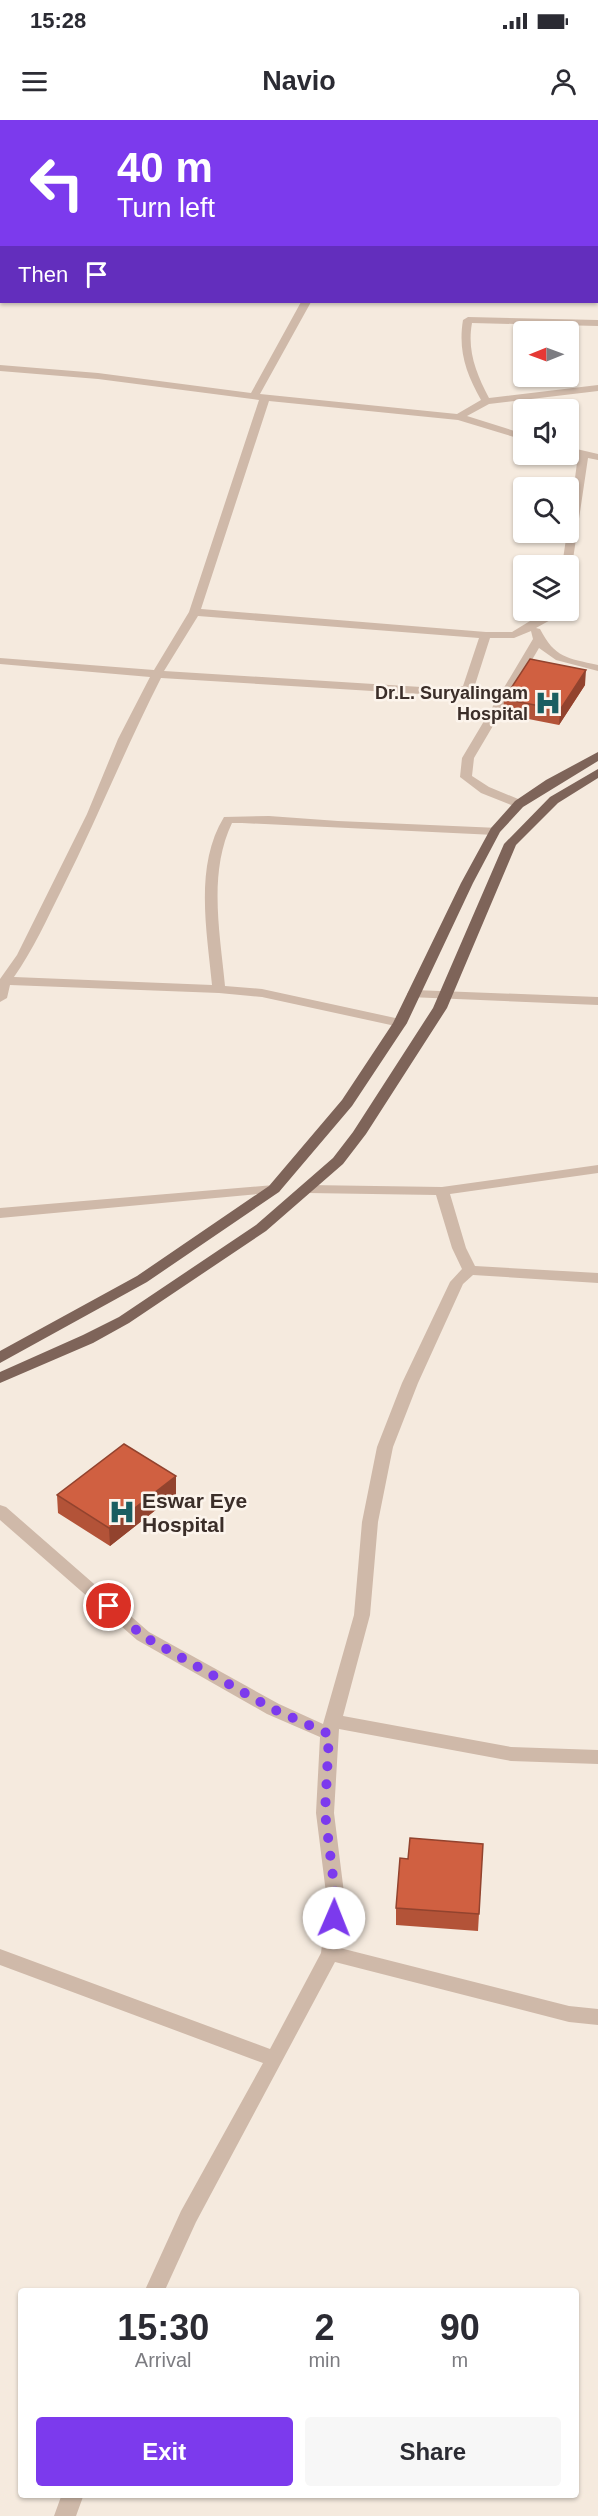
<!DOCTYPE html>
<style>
body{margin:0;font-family:Helvetica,sans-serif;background:#f7f7f7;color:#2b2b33;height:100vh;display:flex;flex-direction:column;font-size:22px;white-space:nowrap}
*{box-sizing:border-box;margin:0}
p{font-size:20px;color:#7c7c81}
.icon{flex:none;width:33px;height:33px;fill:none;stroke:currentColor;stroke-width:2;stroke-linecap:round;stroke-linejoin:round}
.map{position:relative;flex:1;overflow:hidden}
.side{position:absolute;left:18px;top:2168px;width:561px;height:210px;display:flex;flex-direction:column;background:#fff;border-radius:6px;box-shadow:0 2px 4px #0004}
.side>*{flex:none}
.hud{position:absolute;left:0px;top:0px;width:598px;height:183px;box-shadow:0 2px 4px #0004;background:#7c3aed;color:#fff;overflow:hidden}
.needle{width:39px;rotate:269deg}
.buttons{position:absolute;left:513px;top:201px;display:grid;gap:12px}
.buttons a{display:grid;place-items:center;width:66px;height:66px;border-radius:6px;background:#fff;box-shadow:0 2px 4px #0004;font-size:30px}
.pin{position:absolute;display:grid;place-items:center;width:51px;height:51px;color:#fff;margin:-26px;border:3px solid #fff;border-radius:50%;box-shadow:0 2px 6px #0007}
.me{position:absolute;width:66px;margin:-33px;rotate:1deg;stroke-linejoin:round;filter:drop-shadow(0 0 4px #0008)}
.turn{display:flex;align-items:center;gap:21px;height:126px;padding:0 18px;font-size:27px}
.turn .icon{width:78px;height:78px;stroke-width:2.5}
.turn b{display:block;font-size:42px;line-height:51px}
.then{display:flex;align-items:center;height:57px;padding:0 18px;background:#0003;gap:12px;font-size:22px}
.eta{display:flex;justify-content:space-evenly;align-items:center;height:102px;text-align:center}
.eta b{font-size:36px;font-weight:800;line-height:42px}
.cta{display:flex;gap:12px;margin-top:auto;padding:12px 18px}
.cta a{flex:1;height:69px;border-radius:6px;background:#7c3aed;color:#fff;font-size:24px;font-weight:800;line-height:69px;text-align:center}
.cta a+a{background:#f7f7f7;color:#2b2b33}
.status{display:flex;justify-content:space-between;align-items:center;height:42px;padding:0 30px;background:#fff;direction:ltr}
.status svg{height:16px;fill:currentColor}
header{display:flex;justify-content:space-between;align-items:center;height:78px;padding:0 18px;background:#fff;font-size:27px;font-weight:800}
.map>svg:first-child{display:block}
</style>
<div class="status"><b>15:28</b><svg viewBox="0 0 49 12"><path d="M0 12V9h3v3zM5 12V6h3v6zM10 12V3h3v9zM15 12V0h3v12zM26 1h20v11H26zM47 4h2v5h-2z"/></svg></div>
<header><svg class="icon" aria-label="menu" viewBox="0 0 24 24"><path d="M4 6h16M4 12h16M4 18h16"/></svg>Navio<svg class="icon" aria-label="person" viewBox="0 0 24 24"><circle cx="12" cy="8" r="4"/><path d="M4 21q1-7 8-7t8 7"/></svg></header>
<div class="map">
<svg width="598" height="2396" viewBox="0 0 598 2396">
<rect width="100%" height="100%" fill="#f5eade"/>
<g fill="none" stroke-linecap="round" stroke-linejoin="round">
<path fill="#cfb9a9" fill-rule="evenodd" d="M148,0H156L147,2Z
M598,93V101L597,102V94Z
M301,182H311L260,274L457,294L481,280C466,253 458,231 463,200L468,197L598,200V206L472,203C467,231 476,253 489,278L598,265V271L489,284L467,296L524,314V320L458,300L269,281L201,489L486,512H512L548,490H559L554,498L536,508L540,509C555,538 567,538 598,545V551L556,540L539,528L474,638L472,656L489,667L523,681L525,684L519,688L481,673L460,657L462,638L533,519L531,511L514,518H490L474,568L454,576L161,558C126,627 97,699 62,769C47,799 33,830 14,857L212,865C207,811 194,746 224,697L269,696L338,701L499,708V714L495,715L242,703H232C208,753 220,813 225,866L262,869L400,899L405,900L407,903L405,906L400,907L262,877L219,873L10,865L7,878L0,882V859L17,835L87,694L118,619L150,557L0,544V538L154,550L189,492L259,280L98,259L0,251V245L98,253L251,273ZM198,496L479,518L463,566L453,569L164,551Z
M568,327L598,334V340L588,338L572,446L568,449V446H562L567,412H568L578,335L568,333Z
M414,870L598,877V885L409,877L407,874L409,871Z
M598,1045V1053L450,1074L466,1128L475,1146L598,1153V1163L473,1155L463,1164L418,1263L393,1327L378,1402L370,1495L343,1596L511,1627L598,1630V1644L511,1641L339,1609L334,1693L345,1781L340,1828L569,1886L598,1889V1905L569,1902L335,1842L196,2102L165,2170H145L181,2091L263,1943L0,1845V1829L270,1929L321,1833L327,1781L316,1693L320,1617L267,1594L137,1520L0,1400V1385L6,1387L149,1512L279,1584L323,1604L354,1495L362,1402L377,1327L402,1263L450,1162L462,1149L452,1128L436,1075L308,1073L301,1069L308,1065L442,1067Z
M274,1065L279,1066L281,1069L279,1072L0,1098V1088Z
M62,2374H84L76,2396H54Z"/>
<path fill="#7e6459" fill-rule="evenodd" d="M598,632V641L523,687L500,712L473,763L407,903L352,986L279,1072L147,1162L0,1243V1231L137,1156L269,1066L342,980L393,903L461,763L491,708L515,681L546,660Z
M598,649V658L558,683L516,725L447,888L366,1014L343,1044L266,1111L129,1203L93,1223L0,1263V1252L83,1215L119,1197L256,1105L333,1038L353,1012L433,888L504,724L550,677Z"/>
</g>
<path fill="#b35338" d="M585,565L559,605L503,594L504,579Z
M176,1374L110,1426L58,1393L57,1375Z
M483,1724L478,1811L396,1805V1788L408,1739Z"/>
<path fill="#92432e" d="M0,0H8L7,2H2V13L0,16Z
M586,550L585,565L559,605L560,590Z
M176,1356V1374L110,1426L109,1408Z"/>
<path fill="#d06041" stroke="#92432e" stroke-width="1.5" d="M530,539L586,550L560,590L504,579Z
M124,1324L176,1356L109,1408L57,1375Z
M410,1718L483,1724L479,1794L396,1788L400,1738L408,1739Z"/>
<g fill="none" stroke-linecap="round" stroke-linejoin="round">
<path stroke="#7c3aed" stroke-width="10" stroke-dasharray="0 18" d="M109,1486L143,1516L273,1589L329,1614L325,1693L336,1781L334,1798"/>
</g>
<defs>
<g id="hospital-bare" transform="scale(2.07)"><path d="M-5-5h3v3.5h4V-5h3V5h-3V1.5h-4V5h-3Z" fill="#1a5e61" stroke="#fcf4ec" stroke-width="2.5" paint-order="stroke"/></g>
</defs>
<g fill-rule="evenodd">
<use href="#hospital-bare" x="548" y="583"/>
<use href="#hospital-bare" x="122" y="1392"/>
</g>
<g text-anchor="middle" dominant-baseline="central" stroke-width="5" stroke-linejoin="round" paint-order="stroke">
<g font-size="18" font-weight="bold" fill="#3b2e29" stroke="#fcf4ec" text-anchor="end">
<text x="528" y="573">Dr.L. Suryalingam<tspan x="528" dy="21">Hospital</tspan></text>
</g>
<g font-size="21" font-weight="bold" fill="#3b2e29" stroke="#fcf4ec" text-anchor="start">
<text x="142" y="1380">Eswar Eye<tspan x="142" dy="24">Hospital</tspan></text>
</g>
</g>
</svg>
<div class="buttons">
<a><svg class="needle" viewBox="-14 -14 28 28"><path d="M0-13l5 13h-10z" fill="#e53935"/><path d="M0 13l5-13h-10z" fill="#7c7c81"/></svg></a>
<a><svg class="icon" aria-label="sound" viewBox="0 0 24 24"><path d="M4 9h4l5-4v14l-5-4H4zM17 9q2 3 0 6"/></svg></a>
<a><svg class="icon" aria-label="search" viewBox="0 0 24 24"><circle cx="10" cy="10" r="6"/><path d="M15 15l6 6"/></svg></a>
<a><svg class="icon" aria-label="layers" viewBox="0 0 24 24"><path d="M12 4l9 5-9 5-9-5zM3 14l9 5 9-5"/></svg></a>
</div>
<div class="pin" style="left:109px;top:1486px;background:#d93025"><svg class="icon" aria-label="arrive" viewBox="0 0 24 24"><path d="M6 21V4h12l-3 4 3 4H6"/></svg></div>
<svg class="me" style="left:334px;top:1798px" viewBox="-20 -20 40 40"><circle r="19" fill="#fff"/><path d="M0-13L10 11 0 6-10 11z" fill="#7c3aed"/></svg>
<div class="hud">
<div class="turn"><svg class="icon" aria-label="left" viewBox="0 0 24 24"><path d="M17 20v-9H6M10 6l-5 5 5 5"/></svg><div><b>40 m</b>Turn left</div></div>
<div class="then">Then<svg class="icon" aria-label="arrive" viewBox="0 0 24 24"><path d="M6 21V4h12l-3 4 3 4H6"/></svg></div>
</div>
<section class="side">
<div class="eta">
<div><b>15:30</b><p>Arrival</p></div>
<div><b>2</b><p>min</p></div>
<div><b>90</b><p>m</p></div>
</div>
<div class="cta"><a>Exit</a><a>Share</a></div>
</section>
</div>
